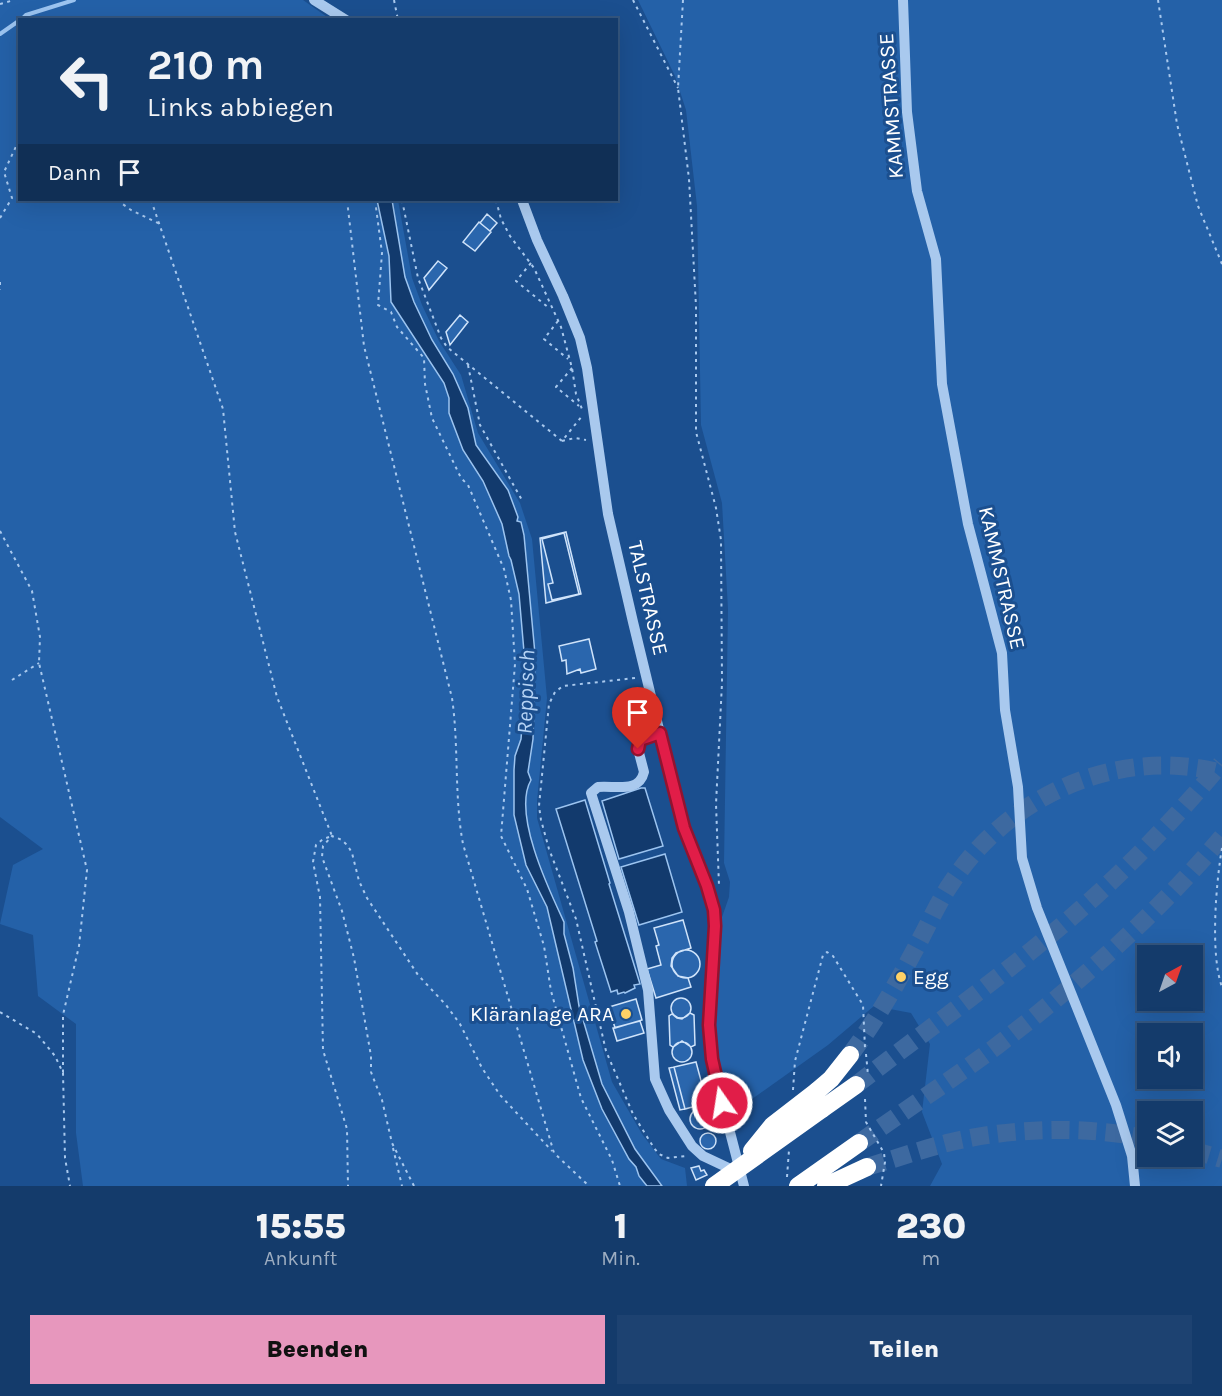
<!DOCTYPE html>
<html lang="de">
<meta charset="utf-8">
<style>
body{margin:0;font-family:Karla,sans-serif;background:#1d4271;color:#f1f3f6;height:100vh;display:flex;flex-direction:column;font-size:22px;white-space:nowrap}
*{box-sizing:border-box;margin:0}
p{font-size:20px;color:#9dadc1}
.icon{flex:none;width:33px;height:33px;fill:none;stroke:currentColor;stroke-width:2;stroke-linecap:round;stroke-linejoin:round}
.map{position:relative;height:1186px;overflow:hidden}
.details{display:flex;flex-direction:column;background:#143b6b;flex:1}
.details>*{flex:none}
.banner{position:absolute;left:18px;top:18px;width:600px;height:183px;border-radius:0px;box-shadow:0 6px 24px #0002,0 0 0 2px #33557e;background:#143b6b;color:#f1f3f6;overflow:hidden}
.needle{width:39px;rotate:40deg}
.controls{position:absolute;left:1137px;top:945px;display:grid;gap:12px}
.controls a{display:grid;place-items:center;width:66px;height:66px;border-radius:0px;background:#143b6b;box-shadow:0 6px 24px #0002,0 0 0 2px #33557e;font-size:30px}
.pin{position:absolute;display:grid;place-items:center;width:51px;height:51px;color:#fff;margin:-62px -26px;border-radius:50% 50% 50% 0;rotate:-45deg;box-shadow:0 0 6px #0007}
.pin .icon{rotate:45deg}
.me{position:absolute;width:66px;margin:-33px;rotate:347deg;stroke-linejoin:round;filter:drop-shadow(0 0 4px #0008)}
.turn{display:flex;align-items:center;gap:21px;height:126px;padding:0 30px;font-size:27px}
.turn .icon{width:78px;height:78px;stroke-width:2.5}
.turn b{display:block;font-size:42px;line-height:51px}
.then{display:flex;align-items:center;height:57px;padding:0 30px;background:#0003;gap:12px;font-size:22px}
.eta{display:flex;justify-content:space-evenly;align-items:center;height:102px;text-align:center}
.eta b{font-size:36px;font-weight:800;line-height:42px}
.action{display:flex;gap:12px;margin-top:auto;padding:12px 30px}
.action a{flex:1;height:69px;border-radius:0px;background:#e797bd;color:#111;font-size:24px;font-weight:800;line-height:69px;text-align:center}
.action a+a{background:#1d4271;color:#f1f3f6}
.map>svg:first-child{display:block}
</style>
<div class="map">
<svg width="1222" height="1186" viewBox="0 0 1222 1186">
<rect width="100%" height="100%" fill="#1b4f8f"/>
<path fill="#2461a8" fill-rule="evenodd" d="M0,0H303L330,19L20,20V200H398L412,278L422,305L439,341L461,375L478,433L520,503L532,539L547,698L537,801V818L612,1082L642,1134L661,1159L685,1168L687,1186H83L76,1133V1024L38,996L33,935L0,924L13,865L43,849L0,817Z
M638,0H1222V1186H930L942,1164L922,1112L930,1044L911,1013L874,1006L828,1045L731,1114L719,1060L715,1015L721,920L729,897L730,882L724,863L728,609L722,503L701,425L697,206L686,110L675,76ZM1148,956H1192V1000H1148ZM1148,1034H1192V1078H1148ZM1148,1112H1192V1156H1148Z"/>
<path fill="#123a6d" stroke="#9cc4f0" stroke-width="1.5" d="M377,200H392L405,277L414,302L432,340L453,374L468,408L476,445L508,490L518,517L517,521L521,522L524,535L535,654L533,739L528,772L531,780C512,813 549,890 564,922V934L573,968L579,1006L602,1084L635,1149L662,1186H647L639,1176L636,1167L629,1159L602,1109L583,1060L547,907L526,865L514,815V770L515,756L521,739L526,675L519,594L511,560L509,556L502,524L483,481L463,450L449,413V398L444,383L391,302L389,256Z
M641,788H645L663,846L619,859L602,801Z
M585,800L610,883L609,884L640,984L634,985L635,988L625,993L624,992L618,994L617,990L611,992L595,942L597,941L556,809Z
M665,854L682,912L639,925L621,867Z"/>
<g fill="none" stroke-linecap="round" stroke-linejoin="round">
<path stroke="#9cc4f0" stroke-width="4" d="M21,20L26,15L74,0
M0,34L20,20"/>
</g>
<path fill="#2a66ad" stroke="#cfe3fa" stroke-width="1.5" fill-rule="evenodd" d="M487,214L497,223L490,231L480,223Z
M479,222L491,232L475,251L463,242Z
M438,261L447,268L429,290L424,278Z
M460,315L468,322L450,345L446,332Z
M566,532L581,594L546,603L540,538ZM564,533L579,594L552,600L548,584L553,583L542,539Z
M589,639L596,669L581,673L580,669L567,674L566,660L562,661L559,646Z
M683,920L691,948L676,953L672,958L671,966L678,976L688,978L691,987L656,998L647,969L661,965L656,946L659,945L654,928Z
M672 964a14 14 0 1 1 28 0a14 14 0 1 1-28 0Z
M671 1008a10 10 0 1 1 20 0a10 10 0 1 1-20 0Z
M636,999L642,1020L615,1028L609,1007Z
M690,1013L694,1015L695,1045L691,1047L682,1041L673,1047L670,1045L669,1016L672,1014L677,1018L682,1019Z
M640,1021L644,1033L617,1041L613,1028Z
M672 1052a10 10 0 1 1 20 0a10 10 0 1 1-20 0Z
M696,1062L707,1103L685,1109L674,1067Z
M674,1067L685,1109L680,1110L669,1068Z
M690 1119a10 10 0 1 1 20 0a10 10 0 1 1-20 0Z
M700 1141a8 8 0 1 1 16 0a8 8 0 1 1-16 0Z
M699,1166L701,1171L704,1170L707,1175L696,1180L691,1168Z"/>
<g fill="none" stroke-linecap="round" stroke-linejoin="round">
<path stroke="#3d69a0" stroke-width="18" stroke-dasharray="18 9" stroke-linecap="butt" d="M850,1055C878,1018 900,978 921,938C931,919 940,899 952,882C1010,794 1120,746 1222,773
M856,1085C930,1027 1012,970 1082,908C1132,864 1178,815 1221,764
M859,1143C905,1110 953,1079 998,1045C1079,983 1156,915 1222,837
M1192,1150L1222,1159
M867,1167C894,1159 920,1150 947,1143C1007,1128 1087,1125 1148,1139"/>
<path stroke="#a9c9ee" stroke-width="2" stroke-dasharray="3 4.5" stroke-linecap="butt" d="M394,0L398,20
M633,0L678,88
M683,0L678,88L689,179L696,306V432L716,508L721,540L722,683L716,804L719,886
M1158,0L1177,124L1198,206L1222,264
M0,4L14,0
M117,200L131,210L160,224
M151,200L223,409L235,532L277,697L332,836L323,839L316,845L313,862L320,897L323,1050L347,1129L348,1186
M347,200L364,346L452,698C459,746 454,796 463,844L554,1153L589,1186
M375,200L382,253L378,305L391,312L397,327L424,358L425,384L432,418L461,478L468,485L504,569L511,600L515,664L501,836L527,889L544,946L551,991L581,1098L612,1160L620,1186
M402,200L418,278L441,338L447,347L562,441L582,416
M496,200L501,219L510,236L534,268L561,327L572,368L576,394L582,409
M0,218L12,198L4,172L20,138
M531,263L516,281L549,308
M0,282V290
M558,321L544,339L568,359
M468,365L480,425L523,502
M572,368L556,387L579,406
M562,441L575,438L586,440
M0,531L32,591L40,637L39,663L87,870L79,946L63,1015V1073
M635,678L563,686L555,692L549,704L539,806L541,820L549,849L576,919L606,1051L633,1114L654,1148L659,1154L668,1158L686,1156
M12,680L39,663
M1222,848C1216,883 1210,954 1222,987
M0,1012L37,1034L55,1056L63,1073L65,1158L70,1186
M866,1054L868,1075
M793,1090L795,1061L823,955L827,952L833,956L863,1005L865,1048
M865,1099L866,1122L884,1153L885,1162L881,1186
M393,1148L402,1186
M787,1177L789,1150
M414,1186L392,1143L382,1100L371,1072V1056L354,958L342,911L322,857L323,846L332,836L342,840L348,846L352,853L359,881L367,898L418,975L446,1005L460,1024L482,1068L500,1095L552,1151"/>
<path stroke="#a9c9ee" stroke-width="10" d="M314,0L346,20
M903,0L907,112L917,191L936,259L942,384L968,524L1002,653L1005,710L1018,787L1022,858L1037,908L1116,1105L1132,1156L1135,1186
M522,200L537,240L563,296L580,338L587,368L608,514L633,622L680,816L713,902L715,926L709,1015L711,1047L718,1086L744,1186
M660,733L645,737L638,743V749L644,772C639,794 614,785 598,787L591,793L629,912L648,990L655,1079L669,1110L692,1146L703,1156L737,1172"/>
<path stroke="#fff" stroke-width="18" d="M817,1091L831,1079L850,1055
M822,1109L856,1085
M798,1186L859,1143
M826,1186L867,1167"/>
<path stroke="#fff" stroke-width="18" d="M752,1151L773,1125L817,1091
M714,1186L822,1109"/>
</g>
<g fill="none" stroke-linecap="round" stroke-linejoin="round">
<g stroke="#92132f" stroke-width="15">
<path id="route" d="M638,749L640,740L660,733L684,828L707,886L714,910L715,926L709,1025L712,1059L722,1103"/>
</g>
<use href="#route" stroke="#e11d48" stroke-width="10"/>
</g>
<g fill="#ffd166" stroke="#1b4f8f" stroke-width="2">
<circle cx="901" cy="977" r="6"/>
<circle cx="626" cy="1014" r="6"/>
</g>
<g text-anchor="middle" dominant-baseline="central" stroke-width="6" stroke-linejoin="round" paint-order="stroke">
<g font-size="21" fill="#fff" stroke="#1b4f8f">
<text transform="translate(891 106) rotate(-94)">KAMMSTRASSE</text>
<text transform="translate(1002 578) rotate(77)">KAMMSTRASSE</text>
<text transform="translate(648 598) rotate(77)">TALSTRASSE</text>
</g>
<g font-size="21" fill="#fff" stroke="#1b4f8f" text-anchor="start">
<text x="913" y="977">Egg</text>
<text x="614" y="1014" text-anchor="end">Kläranlage ARA</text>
</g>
<g font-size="22" font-style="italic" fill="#b5d3f5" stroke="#1b4f8f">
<text transform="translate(526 692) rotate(-88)">Reppisch</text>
</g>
</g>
</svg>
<div class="controls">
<a><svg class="needle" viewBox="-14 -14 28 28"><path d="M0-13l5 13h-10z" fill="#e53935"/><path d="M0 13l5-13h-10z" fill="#9dadc1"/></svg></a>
<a><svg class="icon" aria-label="sound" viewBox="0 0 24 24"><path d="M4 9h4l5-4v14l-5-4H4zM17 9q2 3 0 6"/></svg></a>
<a><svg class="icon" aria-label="layers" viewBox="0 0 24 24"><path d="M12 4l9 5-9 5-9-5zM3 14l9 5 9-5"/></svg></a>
</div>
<div class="pin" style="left:638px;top:749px;background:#d93025"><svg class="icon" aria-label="arrive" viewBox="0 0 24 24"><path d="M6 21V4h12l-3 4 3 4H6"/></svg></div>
<svg class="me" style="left:722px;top:1103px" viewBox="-20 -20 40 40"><circle r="17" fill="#e11d48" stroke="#fff" stroke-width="3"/><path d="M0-11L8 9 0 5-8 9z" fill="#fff"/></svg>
<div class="banner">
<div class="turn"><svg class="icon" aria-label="left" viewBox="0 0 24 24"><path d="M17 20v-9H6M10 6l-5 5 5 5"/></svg><div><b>210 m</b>Links abbiegen</div></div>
<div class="then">Dann<svg class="icon" aria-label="arrive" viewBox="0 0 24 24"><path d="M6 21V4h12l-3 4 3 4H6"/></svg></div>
</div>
</div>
<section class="details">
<div class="eta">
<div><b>15:55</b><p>Ankunft</p></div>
<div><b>1</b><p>Min.</p></div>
<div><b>230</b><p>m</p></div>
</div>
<div class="action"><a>Beenden</a><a>Teilen</a></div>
</section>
